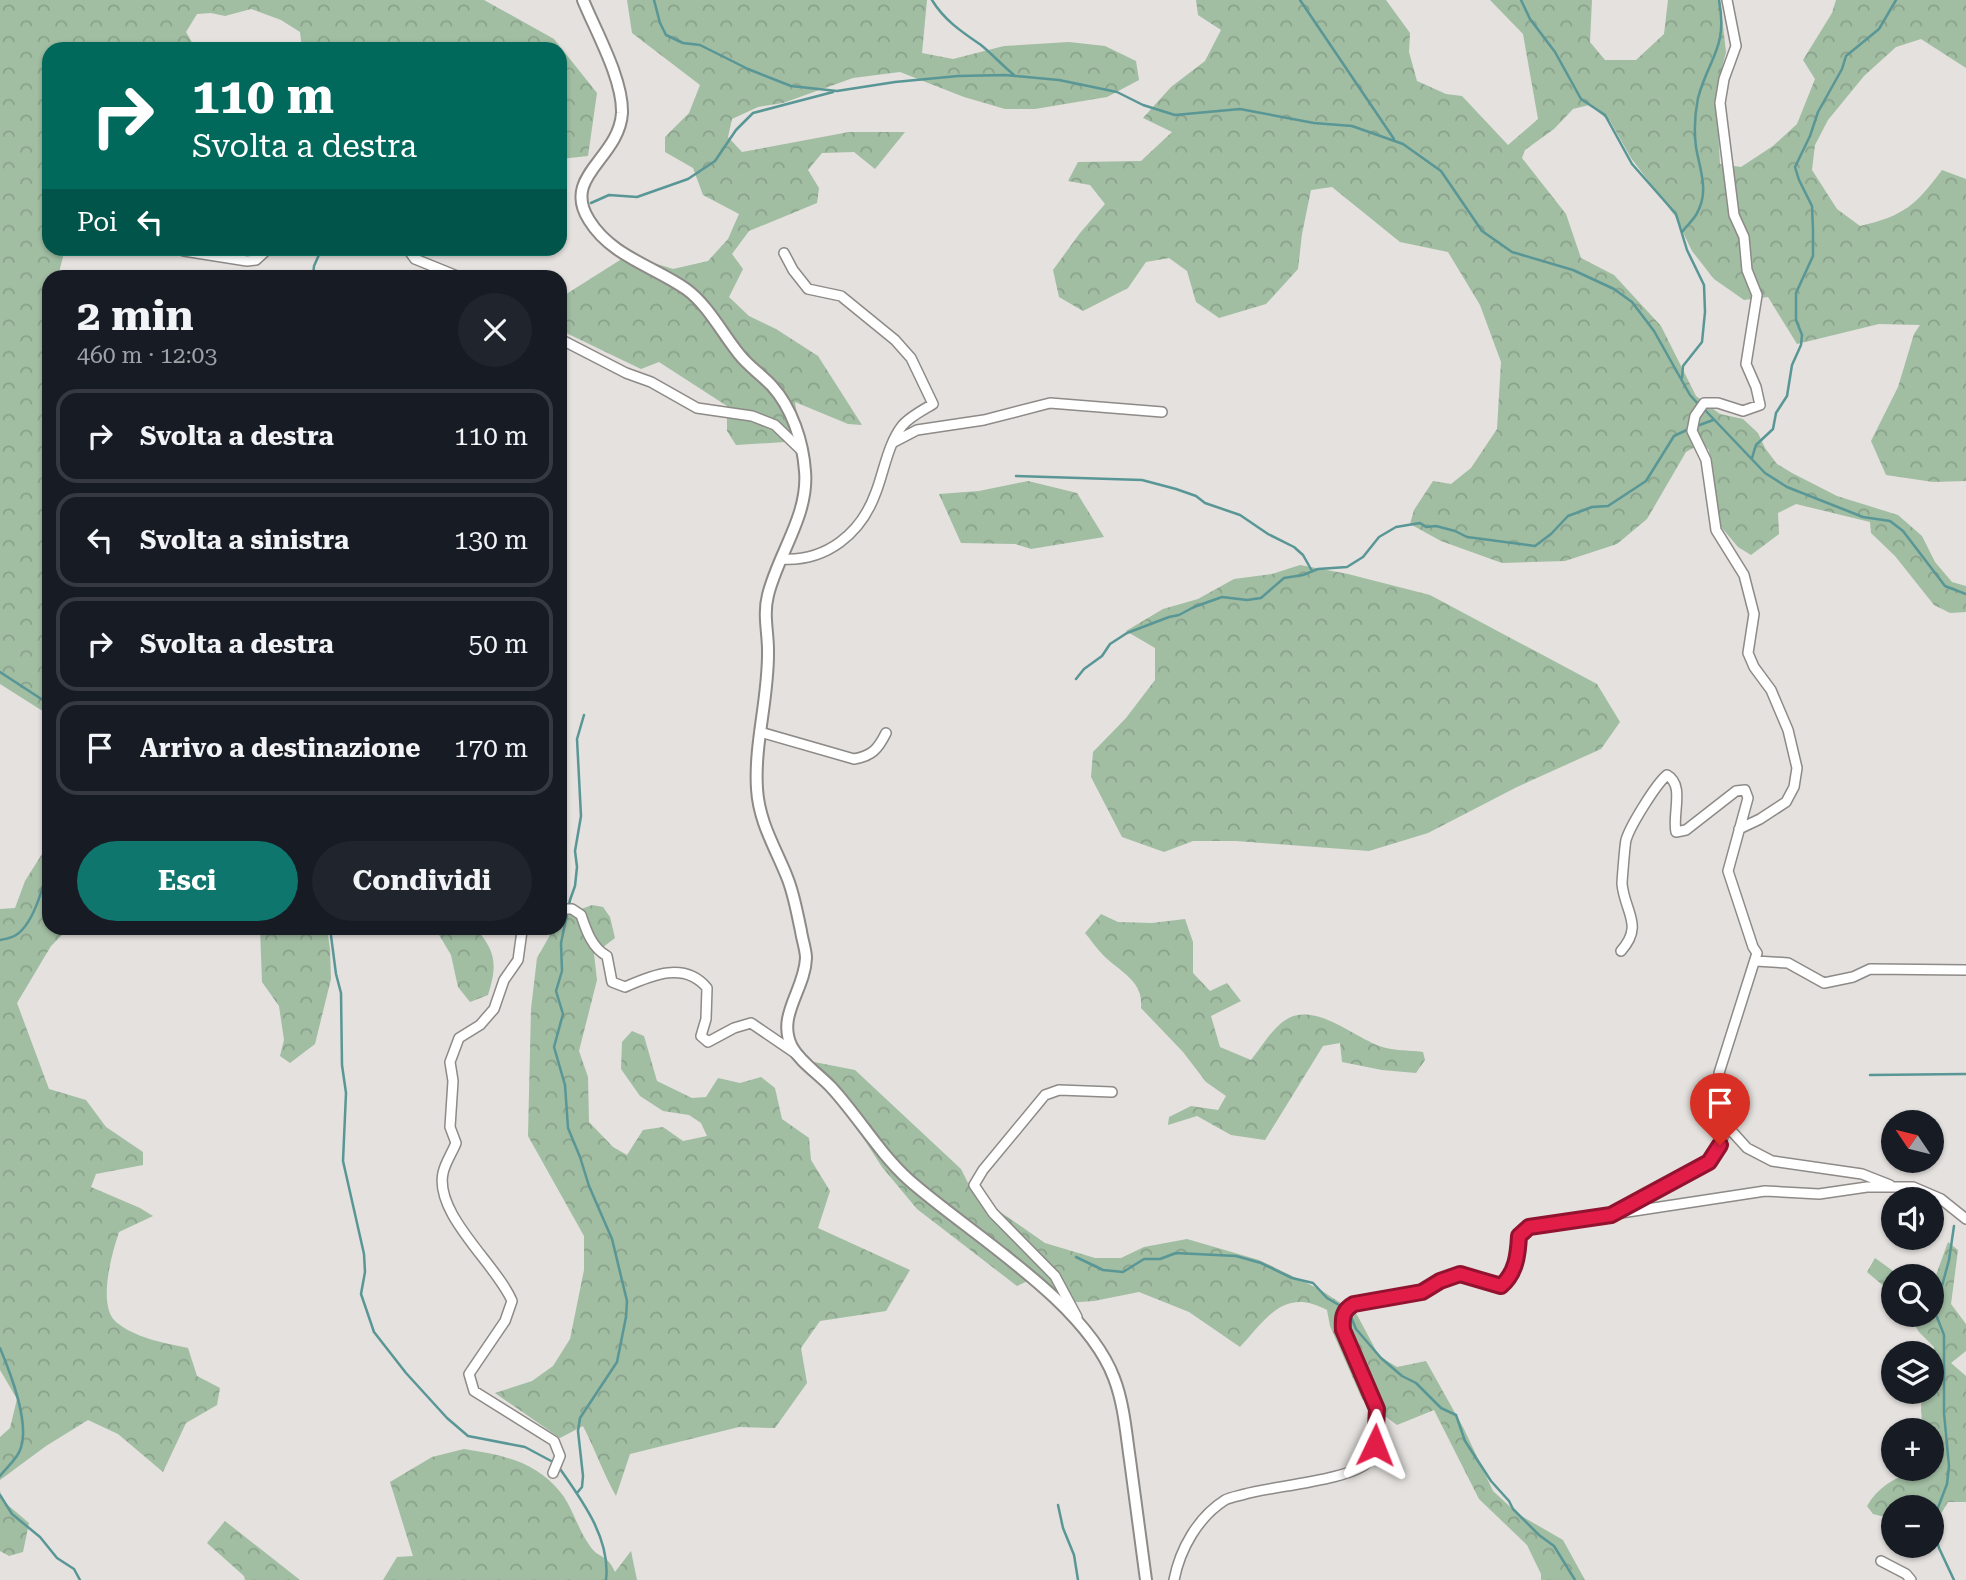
<!DOCTYPE html>
<html lang="it">
<meta charset="utf-8">
<style>
body{margin:0;font-family:"Roboto Serif",serif;background:#20242c;color:#f1f3f6;height:100vh;display:flex;flex-direction:column;font-size:26px;white-space:nowrap}
*{box-sizing:border-box;margin:0}
p{font-size:23px;color:#9ea1a6}
.icon{flex:none;width:38px;height:38px;fill:none;stroke:currentColor;stroke-width:2;stroke-linecap:round;stroke-linejoin:round}
.map{position:relative;flex:1;overflow:hidden}
.panel{position:absolute;left:42px;top:270px;width:525px;height:665px;display:flex;flex-direction:column;background:#171b24;border-radius:21px;box-shadow:0 2px 5px #0004}
.panel>*{flex:none}
.hud{position:absolute;left:42px;top:42px;width:525px;height:214px;border-radius:21px;box-shadow:0 2px 5px #0004;background:#00695c;color:#fff;overflow:hidden}
.needle{width:46px;rotate:305deg}
.controls{position:absolute;left:1881px;top:1110px;display:grid;gap:14px}
.controls a{display:grid;place-items:center;width:63px;height:63px;border-radius:50%;background:#171b24;box-shadow:0 2px 5px #0004;font-size:35px}
.pin{position:absolute;display:grid;place-items:center;width:60px;height:60px;color:#fff;margin:-72px -30px;border-radius:50% 50% 50% 0;rotate:-45deg;box-shadow:0 0 7px #0007}
.pin .icon{rotate:45deg}
.me{position:absolute;width:77px;margin:-38px;rotate:2deg;stroke-linejoin:round;filter:drop-shadow(0 0 5px #0008)}
.turn{display:flex;align-items:center;gap:24px;height:147px;padding:0 35px;font-size:32px}
.turn .icon{width:91px;height:91px;stroke-width:2.5}
.turn b{display:block;font-size:49px;line-height:60px}
.then{display:flex;align-items:center;height:66px;padding:0 35px;background:#0003;gap:14px;font-size:26px}
.round{display:grid;place-items:center;flex:none;width:74px;height:74px;border-radius:37px;background:#20242c}
.headline{display:flex;align-items:center;justify-content:space-between;height:119px;padding:0 35px}
h1{font-size:42px;font-weight:700;line-height:52px}
.primary-button{display:flex;gap:14px;margin-top:auto;padding:14px 35px}
.primary-button a{flex:1;height:80px;border-radius:42px;background:#0f766e;color:#fff;font-size:28px;font-weight:700;line-height:80px;text-align:center}
.primary-button a+a{background:#20242c;color:#f1f3f6}
ul{padding:0;list-style:none}
li{display:flex;align-items:center;gap:21px;height:94px;margin:0 14px 10px;padding:0 21px;border:4px solid #363941;border-radius:21px}
li div{flex:1}
li b{display:block;font-size:26px}
li em{font-style:normal}
.map>svg:first-child{display:block}
</style>
<div class="map">
<svg width="1966" height="1580" viewBox="0 0 1966 1580">
<defs>
<pattern id="forest-crowns" width="20" height="18" patternUnits="userSpaceOnUse" patternTransform="scale(1.75)"><rect width="20" height="18" fill="#a1bda2"/><path d="M2 6a3 3 0 1 1 6 0M12 15a3 3 0 1 1 6 0" fill="none" stroke="#8aa28b"/></pattern>
</defs>
<rect width="100%" height="100%" fill="#e4e1de"/>
<path fill="url(#forest-crowns)" d="M0,0H484L554,39L597,93L588,156L560,159V49H302L300,32L281,20L251,9L225,16L211,13L197,14L186,32L196,49H49V248L65,249L58,276H49V359L43,370L49,410V715L0,684Z
M627,0H927L922,53L953,59L1004,46L1069,42L1105,46L1136,61L1139,80L1107,97L1035,109H1005L964,97L900,72L853,78L783,103L758,107L732,119L728,137L742,152L849,132H905L875,169L854,152L822,153L808,170L819,188L817,203L749,231L732,254L743,269L729,297L749,316L776,329L818,356L862,425L848,424L795,402L801,441L736,445L727,431V406L659,362L641,369L560,330V298L628,255L673,269L708,261L728,239L739,214L703,195L693,168L665,152V137L689,113L700,85L632,33Z
M1196,0H1386L1410,33L1409,52L1417,81L1446,94L1462,96L1508,145L1538,119L1523,34L1490,0H1592L1590,42L1605,60H1636L1664,34L1668,0H1720L1726,52L1716,92L1720,164L1741,167L1773,146L1797,124L1815,79L1803,60L1832,13L1836,0H1966V68L1921,39L1896,47L1864,76L1828,120L1815,145L1812,170L1837,209L1860,226C1904,216 1916,205 1942,170L1966,179V481L1933,482L1886,475L1871,441L1898,387L1914,334L1920,325L1879,324L1797,344L1768,297L1744,300L1714,279L1692,251L1675,216L1631,158L1610,121L1589,105L1573,109L1554,129L1525,150L1522,158L1566,214L1581,258L1614,275L1661,326L1696,396L1720,414L1743,419L1758,433L1765,448L1777,464L1792,473L1837,496L1898,515L1922,536L1935,562L1952,582L1966,586V612L1950,613L1934,605L1895,556L1871,533L1870,522L1796,504L1778,513L1779,534L1751,555L1738,547L1717,522L1709,450L1702,443L1686,452L1647,519L1617,544L1565,561L1502,563L1441,541L1410,524L1414,510L1433,481L1451,484L1471,468L1497,429L1501,362L1480,305L1448,252L1400,242L1332,187L1311,190L1302,234L1298,269L1266,304L1219,318L1196,302L1187,271L1169,258L1146,262L1128,288L1083,311L1059,297L1053,270L1080,233L1105,204L1090,185L1068,181L1078,162L1141,161L1172,132L1143,118L1171,87L1205,61L1221,30L1198,15Z
M1028,481L1077,493L1104,537L1031,549L1015,544L961,543L939,494L979,491Z
M1300,565L1348,574L1430,595L1597,684L1620,722L1601,749L1517,787L1428,833L1369,851L1236,841H1193L1164,852L1122,837L1091,777L1093,752L1126,718L1155,680V648L1126,631L1163,609L1198,599L1234,579L1272,574Z
M49,843V928H69L51,946L17,1003L49,1089L86,1100L106,1127L143,1152V1165L96,1174L91,1187L140,1208L153,1216L119,1232C112,1253 97,1305 116,1322C135,1338 164,1343 188,1348L197,1376L220,1388L217,1405L186,1423L163,1472L118,1434L88,1420L46,1446L0,1480V1437L10,1428L17,1399L0,1370V909L15,908L25,881Z
M592,905L603,907L610,917L615,938L594,954L597,980L579,1051L588,1077L589,1122L613,1147L627,1155L643,1130L663,1127L683,1141L707,1136L701,1123L689,1115L663,1111L640,1096L621,1069L622,1042L632,1031L644,1036L657,1081L692,1098L706,1097L718,1078L740,1083L761,1077L775,1088L782,1119L809,1138L811,1160L830,1191L818,1228L910,1270L886,1311L820,1321L801,1348L807,1383L775,1428L739,1427L630,1454L616,1496C603,1473 595,1449 583,1426L560,1438L495,1393L532,1381L553,1366L570,1339L584,1270V1236L528,1136L531,1009L537,958L554,928H560V917Z
M1101,914L1118,922L1152,923L1185,919L1193,942V973L1210,991L1227,983L1241,1001L1211,1016L1220,1047L1251,1060C1263,1046 1277,1018 1298,1015C1323,1010 1356,1037 1379,1046C1392,1051 1409,1050 1423,1052L1425,1060L1416,1073L1382,1070L1342,1062L1340,1043L1323,1046L1265,1140L1231,1135L1197,1116L1168,1125L1169,1117L1191,1106L1218,1110L1226,1096L1206,1082L1183,1052L1141,1008C1144,981 1120,972 1103,955C1097,949 1091,940 1085,933Z
M260,928H327L330,949L331,979L315,1044L290,1063L280,1056L284,1040L279,1006L262,982Z
M435,928H475C497,951 497,967 488,995L470,1002L458,987L451,955Z
M814,1062L855,1070L961,1169L973,1193L1045,1243L1095,1258H1121L1144,1247L1187,1239L1259,1260L1319,1289L1356,1313L1379,1356L1397,1367L1426,1361L1464,1429L1493,1491L1518,1514L1563,1540L1585,1580H1541V1574L1527,1545L1479,1499L1434,1410L1397,1425L1362,1399L1330,1326L1327,1310C1284,1287 1267,1318 1240,1347L1189,1312L1139,1292L1094,1301L1065,1303L1036,1277L1017,1286L917,1209L882,1167Z
M1948,1242L1958,1250L1951,1304L1966,1324V1351L1951,1363L1966,1376V1502H1948L1932,1529V1507H1894L1893,1519L1873,1514L1867,1506C1878,1487 1894,1478 1914,1471L1915,1468H1932V1430H1922L1921,1401L1923,1391H1932V1357L1934,1347L1919,1332L1908,1314H1932V1277L1936,1275Z
M1875,1258L1900,1276H1894L1893,1294L1867,1272Z
M464,1449C502,1455 536,1461 561,1493C573,1508 578,1530 590,1546C598,1559 607,1553 615,1572L631,1551L637,1580H383L397,1557L413,1556L390,1482L432,1457Z
M0,1491L3,1501L29,1523L23,1552L9,1556L0,1551Z
M225,1521L300,1580H245L244,1576L207,1543Z"/>
<g fill="none" stroke-linecap="round" stroke-linejoin="round">
<path stroke="#599696" stroke-width="2.5" d="M654,0L660,23L666,35L683,43L700,45L748,69L791,86L837,91L895,82L958,76L1005,75L1059,80L1117,92L1143,105L1175,115L1240,109L1314,123L1352,126L1403,144L1441,171L1482,231L1512,252L1573,270L1614,289L1632,302L1654,331L1690,395L1699,405
M932,0C944,20 962,32 981,45C992,54 1003,66 1014,75
M1300,0L1394,139
M1521,0L1530,19L1555,52L1581,99L1605,115L1632,164L1676,214L1687,250L1704,285L1705,312L1702,342L1683,366L1682,378
M591,203L609,195L637,197L688,179L715,161L736,130L753,113L833,92
M1682,232C1686,227 1692,221 1696,215C1710,192 1700,171 1696,147C1694,132 1695,113 1698,98C1709,57 1728,48 1719,0
M313,276L314,266L322,248
M1704,409L1765,473L1787,487L1863,517L1890,521L1903,531L1945,586L1966,594
M1697,426L1713,420
M1752,458L1756,445L1773,429L1776,413L1787,396L1792,365L1801,345L1802,335L1796,320V293L1813,256V230L1812,206L1799,180L1795,167L1810,136L1818,112L1842,69L1846,56L1879,29L1896,0
M1016,476L1142,480L1176,489L1196,496L1205,503L1240,515L1268,534L1294,547L1303,555L1312,571
M0,672L49,704
M1076,679L1084,669L1102,656L1110,644L1127,633L1169,617L1179,615L1194,607L1222,597L1247,600L1261,598L1284,578L1303,575L1318,569L1347,567L1363,557L1379,537L1396,527L1420,523L1426,527L1436,526L1455,531L1467,537L1535,546L1551,534L1568,516L1592,507L1608,506L1646,481L1674,436L1691,428
M330,928L336,974L341,993L342,1065L346,1093L343,1161L364,1254L365,1272L361,1294L374,1332L406,1373L447,1418L468,1436L525,1447L553,1462
M0,940C5,939 12,938 16,935C35,923 46,879 49,858
M1870,1075L1966,1074
M1954,1226L1949,1260L1935,1312L1944,1335V1413L1949,1466L1947,1484L1934,1518L1933,1528L1939,1548L1954,1580
M1076,1257L1103,1270L1123,1272L1144,1259H1160L1176,1253L1236,1256L1261,1263L1292,1278L1313,1283L1327,1298L1344,1308
M1349,1312L1356,1329L1381,1358L1402,1376L1416,1383L1441,1408L1456,1415L1465,1441L1491,1481L1509,1501L1513,1509L1539,1535L1554,1546L1575,1580
M0,1348C10,1372 31,1424 20,1450C17,1459 6,1468 0,1476
M558,1466C581,1499 611,1538 606,1580
M577,1493L582,1487L583,1476L578,1431L580,1418L617,1362L626,1317L627,1301L612,1239L589,1186L580,1157L568,1128L565,1085L554,1047L563,1014L556,991L562,971L561,943L570,900L575,886L577,867L575,851L581,816L577,739L584,715
M0,1495L12,1514L40,1537L57,1558L74,1569L80,1580
M1058,1505L1063,1528L1074,1555L1078,1580"/>
<g stroke="#8d8a87" stroke-width="12">
<path id="minor" d="M1727,0L1736,46L1724,79L1720,103L1734,215L1744,237L1747,270L1757,295L1746,364L1756,387L1760,405L1743,411L1718,403H1704L1695,416L1692,431L1706,460L1716,530L1744,575L1754,614L1748,653L1754,667L1771,690L1788,730L1797,768L1794,787L1786,802L1760,819L1739,829
M179,248L184,251L247,261L256,260L269,248
M407,248L415,259L457,276
M560,339L626,373L651,382L697,408L752,416L775,425L802,451
M894,442L917,430L984,420L1050,403L1162,412
M781,559C826,562 861,534 876,492C884,471 888,444 902,426C909,417 923,410 933,404L911,358L895,340L841,296L808,289L793,270L784,253
M760,732L854,759C872,756 878,749 886,733
M560,909H572L581,915C586,930 592,948 607,956L612,982L625,987C652,975 685,961 707,988L706,1019L701,1036L708,1042L734,1028L751,1023L795,1053
M526,928L522,931L518,960L504,980L494,1009L480,1025L459,1038L450,1062L453,1081L450,1127L456,1143C452,1153 445,1163 443,1173C434,1214 497,1265 512,1301L505,1321L469,1374L474,1391L554,1441L560,1456L553,1473
M1756,961L1788,963L1824,983L1853,977L1870,969L1966,970
M1727,1126L1747,1148L1772,1161L1862,1174L1890,1185
M1619,1211L1709,1162L1720,1145L1727,1126L1719,1073L1757,953L1753,947L1728,871L1748,798L1745,790L1736,791L1686,830L1676,832C1672,814 1685,785 1667,775C1656,784 1630,826 1626,840C1625,843 1622,881 1622,884C1625,913 1644,925 1621,951
M1077,1317L1055,1276L993,1213L974,1185L983,1170L1045,1095L1059,1090L1112,1092
M1881,1561L1906,1574L1911,1580
M1174,1580C1180,1549 1198,1517 1225,1500C1231,1497 1239,1496 1245,1494C1273,1486 1353,1480 1369,1461C1379,1450 1379,1423 1377,1409C1371,1382 1355,1354 1343,1330C1342,1317 1343,1310 1354,1304L1422,1292L1440,1281L1460,1274L1501,1286C1516,1273 1518,1255 1519,1236L1529,1227L1765,1191L1819,1194L1867,1187H1913L1941,1199L1966,1219"/>
</g>
<g stroke="#8d8a87" stroke-width="14">
<path id="tertiary" d="M583,0C596,32 623,79 622,113C619,159 561,176 589,220C611,256 653,266 686,289C708,305 722,333 739,354C748,366 762,375 772,386C792,408 803,442 805,471C809,515 778,554 768,595C763,614 768,632 768,650C769,697 754,743 757,789C759,822 775,847 787,877C794,894 797,913 801,931C802,939 806,950 806,958C805,990 776,1016 792,1047C801,1063 819,1074 831,1087C858,1116 879,1153 909,1180C970,1234 1085,1301 1114,1378C1124,1404 1126,1433 1130,1460C1135,1500 1141,1540 1146,1580"/>
</g>
<use href="#minor" stroke="#fff" stroke-width="9"/>
<use href="#tertiary" stroke="#fff" stroke-width="10"/>
</g>
<g fill="none" stroke-linecap="round" stroke-linejoin="round">
<g stroke="#92132f" stroke-width="18">
<path id="route" d="M1375,1445L1377,1409L1343,1330C1342,1317 1343,1310 1354,1304L1422,1292L1440,1281L1460,1274L1501,1286C1516,1273 1518,1255 1519,1236L1529,1227L1611,1215L1709,1162L1720,1145"/>
</g>
<use href="#route" stroke="#e11d48" stroke-width="12"/>
</g>
</svg>
<div class="controls">
<a><svg class="needle" viewBox="-14 -14 28 28"><path d="M0-13l5 13h-10z" fill="#e53935"/><path d="M0 13l5-13h-10z" fill="#9ea1a6"/></svg></a>
<a><svg class="icon" aria-label="sound" viewBox="0 0 24 24"><path d="M4 9h4l5-4v14l-5-4H4zM17 9q2 3 0 6"/></svg></a>
<a><svg class="icon" aria-label="search" viewBox="0 0 24 24"><circle cx="10" cy="10" r="6"/><path d="M15 15l6 6"/></svg></a>
<a><svg class="icon" aria-label="layers" viewBox="0 0 24 24"><path d="M12 4l9 5-9 5-9-5zM3 14l9 5 9-5"/></svg></a>
<a>+</a>
<a>−</a>
</div>
<div class="pin" style="left:1720px;top:1145px;background:#d93025"><svg class="icon" aria-label="arrive" viewBox="0 0 24 24"><path d="M6 21V4h12l-3 4 3 4H6"/></svg></div>
<svg class="me" style="left:1375px;top:1445px" viewBox="-20 -20 40 40"><path d="M0-17L14 15 0 8-14 15z" fill="#e11d48" stroke="#fff" stroke-width="4"/></svg>
<div class="hud">
<div class="turn"><svg class="icon" aria-label="right" viewBox="0 0 24 24"><path d="M7 20v-9h11M14 6l5 5-5 5"/></svg><div><b>110 m</b>Svolta a destra</div></div>
<div class="then">Poi<svg class="icon" aria-label="left" viewBox="0 0 24 24"><path d="M17 20v-9H6M10 6l-5 5 5 5"/></svg></div>
</div>
<section class="panel">
<div class="headline"><div><h1>2 min</h1><p>460 m · 12:03</p></div><a class="round"><svg class="icon" aria-label="close" viewBox="0 0 24 24"><path d="M6 6l12 12M18 6L6 18"/></svg></a></div>
<ul>
<li><svg class="icon" aria-label="right" viewBox="0 0 24 24"><path d="M7 20v-9h11M14 6l5 5-5 5"/></svg><div><b>Svolta a destra</b></div><em>110 m</em></li>
<li><svg class="icon" aria-label="left" viewBox="0 0 24 24"><path d="M17 20v-9H6M10 6l-5 5 5 5"/></svg><div><b>Svolta a sinistra</b></div><em>130 m</em></li>
<li><svg class="icon" aria-label="right" viewBox="0 0 24 24"><path d="M7 20v-9h11M14 6l5 5-5 5"/></svg><div><b>Svolta a destra</b></div><em>50 m</em></li>
<li><svg class="icon" aria-label="arrive" viewBox="0 0 24 24"><path d="M6 21V4h12l-3 4 3 4H6"/></svg><div><b>Arrivo a destinazione</b></div><em>170 m</em></li>
</ul>
<div class="primary-button"><a>Esci</a><a>Condividi</a></div>
</section>
</div>
